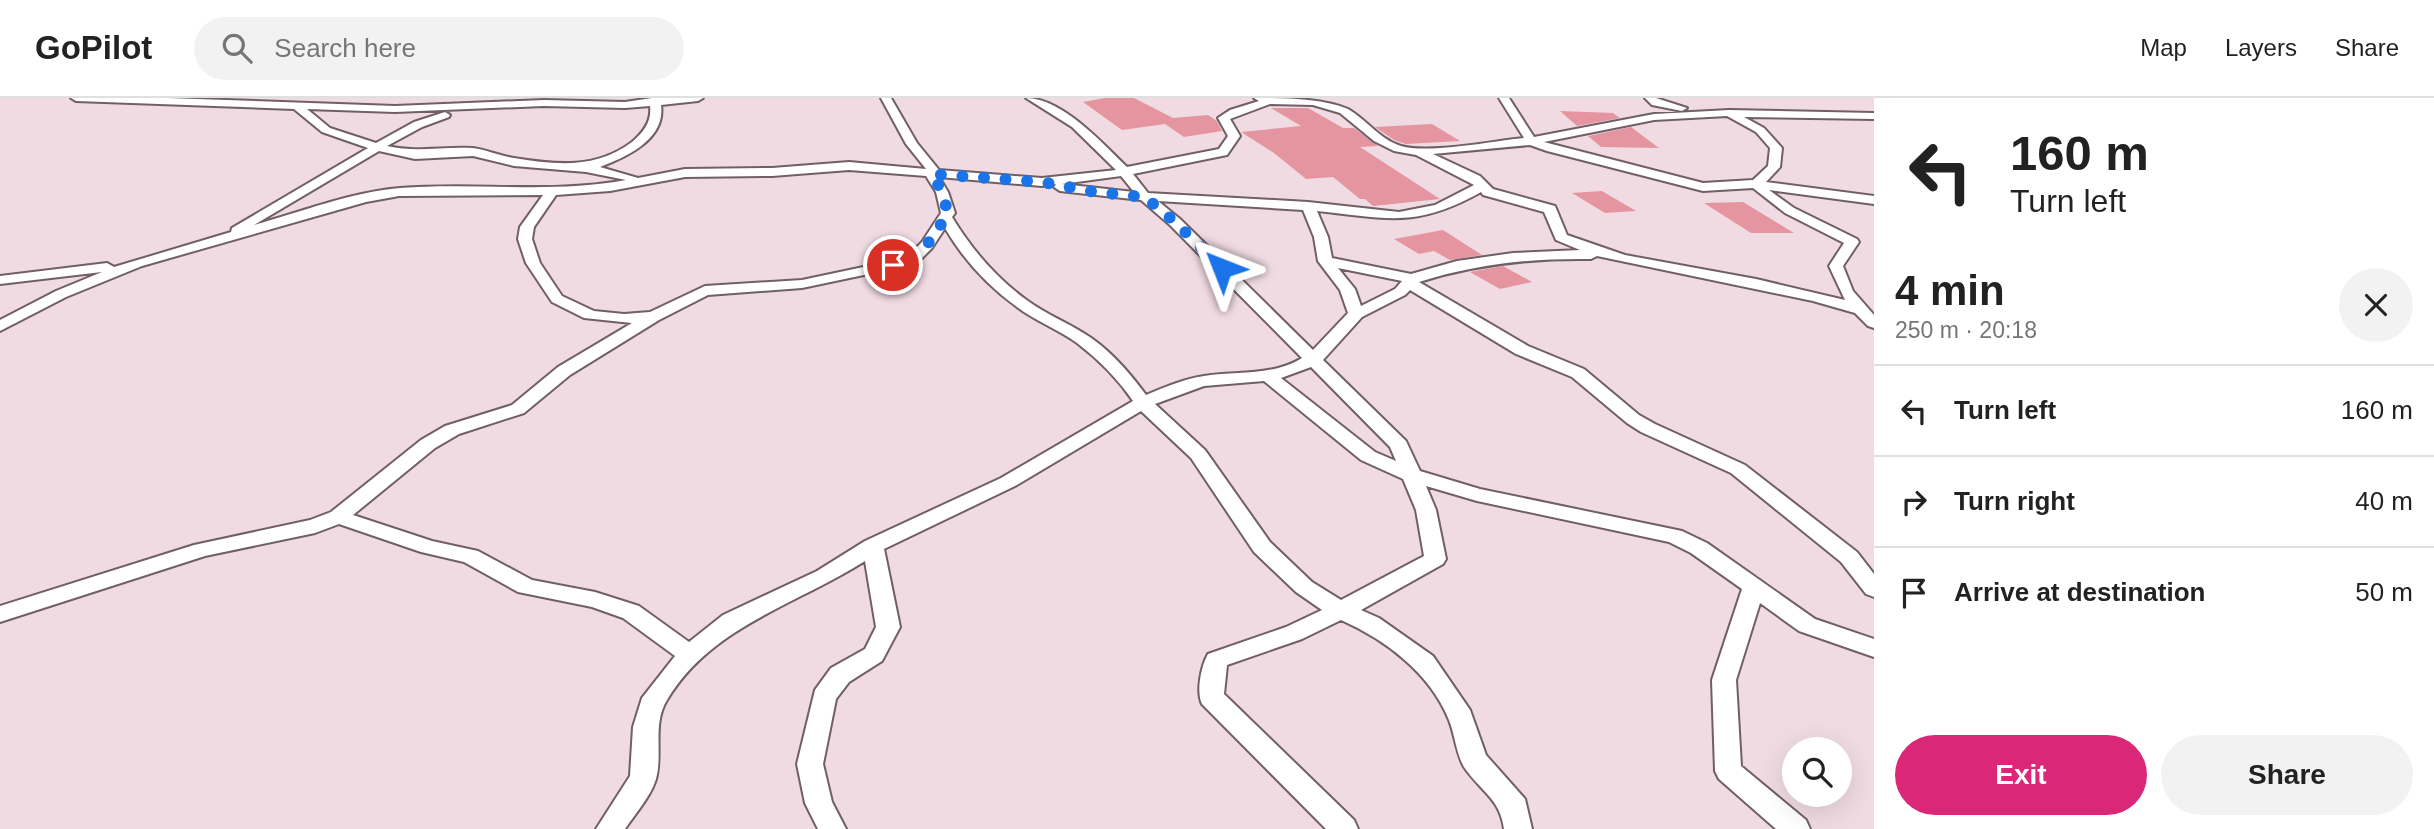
<!DOCTYPE html>
<meta charset="utf-8">
<style>
body{margin:0;font-family:Arial,sans-serif;background:#f2f2f2;color:#222;height:100vh;display:flex;flex-direction:column;font-size:26px;white-space:nowrap}
*{box-sizing:border-box;margin:0}
p{font-size:23px;color:#767676}
.icon{flex:none;width:38px;height:38px;fill:none;stroke:currentColor;stroke-width:2;stroke-linecap:round;stroke-linejoin:round}
.map{position:relative;flex:1;overflow:hidden}
.side{display:flex;flex-direction:column;background:#fff;width:560px}
.side>*{flex:none}
.hud{background:#fff;color:#222;overflow:hidden}
.controls{position:absolute;left:1782px;top:639px;display:grid;gap:14px}
.controls a{display:grid;place-items:center;width:70px;height:70px;border-radius:50%;background:#fff;box-shadow:0 7px 28px #0002;font-size:35px}
.pin{position:absolute;display:grid;place-items:center;width:60px;height:60px;color:#fff;margin:-30px;border:4px solid #fff;border-radius:50%;box-shadow:0 2px 7px #0007}
.me{position:absolute;width:77px;margin:-38px;rotate:315deg;stroke-linejoin:round;filter:drop-shadow(0 0 5px #0008)}
.turn{display:flex;align-items:center;gap:24px;height:147px;padding:0 21px;font-size:32px}
.turn .icon{width:91px;height:91px;stroke-width:2.5}
.turn b{display:block;font-size:49px;line-height:60px}
.round{display:grid;place-items:center;flex:none;width:74px;height:74px;border-radius:37px;background:#f2f2f2}
.overview{display:flex;align-items:center;justify-content:space-between;height:119px;padding:0 21px}
h1{font-size:42px;font-weight:600;line-height:52px}
.primary-button{display:flex;gap:14px;margin-top:auto;padding:14px 21px}
.primary-button a{flex:1;height:80px;border-radius:42px;background:#db2777;color:#fff;font-size:28px;font-weight:600;line-height:80px;text-align:center}
.primary-button a+a{background:#f2f2f2;color:#222}
ul{padding:0;list-style:none}
li{display:flex;align-items:center;gap:21px;height:91px;padding:0 21px;border-top:2px solid #e0e0e0}
li div{flex:1}
li b{display:block;font-size:26px}
li em{font-style:normal}
header{display:flex;align-items:center;gap:42px;box-sizing:border-box;height:98px;padding:0 35px;background:#fff;border-bottom:2px solid #e0e0e0}
header strong{font-size:33px}
nav{display:flex;gap:38px;margin-inline-start:auto;font-size:24px}
.search{width:490px;height:63px;background:#f2f2f2;display:flex;align-items:center;gap:18px;box-sizing:border-box;padding:0 24px;border-radius:38px;color:#767676;font-size:26px}
main{display:flex;flex:1;min-height:0}
.map>svg:first-child{display:block}
</style>
<header>
<strong>GoPilot</strong>
<div class="search"><svg class="icon" aria-label="search" viewBox="0 0 24 24"><circle cx="10" cy="10" r="6"/><path d="M15 15l6 6"/></svg>Search here</div>
<nav><a>Map</a><a>Layers</a><a>Share</a></nav>
</header>
<main>
<div class="map">
<svg width="1874" height="731" viewBox="0 0 1874 731">
<rect width="100%" height="100%" fill="#f0dbe3"/>
<path fill="#e495a0" d="M1105,0H1134L1173,20L1208,17L1217,23L1222,33L1184,39L1165,26L1122,32L1083,4Z
M1271,10H1308L1343,30H1354L1378,48L1360,49L1440,101L1373,108L1365,101H1360L1333,79L1306,81L1274,55L1241,34L1301,28Z
M1560,13L1613,15L1620,20L1577,28Z
M1432,26L1460,43L1406,46L1394,42L1375,29Z
M1631,29L1659,50L1601,49L1588,38Z
M1602,93L1636,113L1605,115L1572,95Z
M1743,104L1794,135H1751L1704,105Z
M1443,132L1482,157L1450,162L1434,153L1419,156L1394,141Z
M1503,168L1532,184L1500,191L1470,174Z"/>
<g fill="none" stroke-linecap="round" stroke-linejoin="round">
<g stroke="#715f66" stroke-width="4">
<path id="minor" d="M71,0H168L395,8L544,2L625,4L652,0H703L698,3L661,7C666,41 627,59 600,69L638,80L685,71L772,70L849,64L926,71L906,46L881,0H891L917,45L939,72L1042,80L1116,72L1072,29L1026,0C1062,0 1102,45 1127,69L1219,51L1228,38L1218,20L1230,12L1259,3L1254,0C1284,0 1321,0 1348,11C1367,22 1379,41 1401,48C1428,56 1493,43 1524,40L1499,0H1509L1534,39L1654,16L1729,12L1874,15V21L1744,19L1764,30L1782,50L1780,69L1766,84L1874,98V106L1769,92L1794,110L1857,141L1859,144L1843,168L1853,193L1874,217V230L1868,228L1855,215L1813,203L1597,158L1591,161C1531,160 1476,166 1419,184L1528,248L1584,271L1639,317L1655,326L1745,367L1857,454L1874,476V499L1866,496L1841,464L1731,375L1641,334L1627,325L1572,279L1516,256L1410,192L1405,197L1362,219L1323,262L1406,343L1420,373L1480,391L1682,433L1707,445L1815,521L1874,541V559L1799,533L1760,505L1736,582L1741,668L1806,722L1810,731H1776L1719,681L1715,673L1712,582L1742,491L1691,455L1669,444L1477,403L1426,388L1436,412L1446,461L1443,466L1361,512L1379,520L1433,558L1470,612L1486,657L1525,701L1532,731H1504C1500,700 1480,693 1464,669C1456,655 1455,637 1449,622C1430,575 1386,542 1341,522L1302,541L1227,567L1224,596L1354,722L1358,731H1326L1202,606C1196,594 1201,568 1208,556L1286,529L1322,512L1296,494L1254,454L1191,360L1141,313L1015,388L884,451L900,529L882,563L849,584L836,601L823,666L832,704L846,731H818L805,705L797,666L815,592L831,570L865,551L876,529L865,463C796,507 711,528 667,602C652,626 663,656 656,681C651,698 635,716 625,731H596L630,678L633,629L642,600L675,558L623,520L592,509L518,494L464,464L421,454L339,426L315,435L205,458L0,524V508L194,447L310,422L331,414L421,342L445,328L512,307L558,269L632,225L584,220L552,204L526,165L518,141L520,129L543,97L399,98L366,104L142,168L66,199L0,233V222L56,193L102,174L0,186V178L107,165L114,169L231,134L232,130L368,50L322,34L294,11L76,3ZM1270,6L1313,7L1340,15L1374,43L1394,53L1416,57L1474,87L1435,107L1399,114L1308,104L1148,95L1133,76L1227,57L1240,38L1230,21ZM544,8L625,10L650,8C652,23 644,34 632,44C596,71 557,67 514,60C500,58 487,52 473,50C443,48 417,55 387,48L422,29L449,19L450,17L445,14L414,24L376,45L330,30L307,11L395,14ZM1727,18L1756,34L1770,50L1768,68L1753,82L1703,85L1544,44L1654,22ZM1530,47L1547,53L1703,93L1753,90L1785,115L1844,145L1829,168L1845,202L1756,181L1625,157L1567,137L1555,108L1493,91L1480,78L1433,56ZM379,53L415,61L473,58L514,68L586,74L626,82C551,96 475,84 400,90C351,94 301,114 254,127ZM849,72L926,78L936,94L941,115L922,144L906,160L802,182L705,188L650,214L624,216L594,213L562,198L540,165L532,141L534,129L556,97L610,93L685,79L772,78ZM1121,78L1134,94L1062,86ZM939,79L1042,88L1056,86L1054,89L1060,93L1141,102L1170,127L1302,260C1273,278 1237,273 1204,278C1184,281 1165,289 1146,297C1130,275 1108,250 1085,236C1066,224 1046,216 1028,203C997,181 972,152 952,119L955,115L948,94ZM1481,94L1483,97L1544,114L1556,142L1580,152L1513,155L1457,163L1411,176L1332,160L1328,139L1317,113C1387,120 1415,131 1481,94ZM1158,103L1303,112L1314,139L1318,163L1340,192L1348,215L1313,252L1180,121ZM945,130C963,161 988,188 1017,209C1035,223 1058,231 1077,245C1098,261 1118,281 1133,303L1001,380L865,443L817,473L723,517L689,544L639,508L595,494L532,482L478,453L432,443L353,417L435,350L459,336L524,315L570,277L659,222L708,197L802,190L916,166L932,150ZM1338,170L1402,183L1395,191L1361,208L1355,191ZM1311,269L1390,349L1396,363L1375,354L1281,280ZM1264,283L1361,362L1403,381L1416,412L1424,458L1341,502L1312,484L1270,444L1205,352L1155,306L1204,288Z
M1645,0H1656L1687,10L1682,13L1652,7Z"/>
</g>
<use href="#minor" fill="#fff" fill-rule="evenodd"/>
</g>
<g fill="none" stroke-linecap="round" stroke-linejoin="round">
<path stroke="#1a73e8" stroke-width="12" stroke-dasharray="0 21.6" d="M893,167C923,160 932,140 948,115L942,94L932,76L1042,84L1095,94L1145,99L1175,124L1222,170"/>
</g>
</svg>
<div class="controls">
<a><svg class="icon" aria-label="search" viewBox="0 0 24 24"><circle cx="10" cy="10" r="6"/><path d="M15 15l6 6"/></svg></a>
</div>
<div class="pin" style="left:893px;top:167px;background:#d93025"><svg class="icon" aria-label="arrive" viewBox="0 0 24 24"><path d="M6 21V4h12l-3 4 3 4H6"/></svg></div>
<svg class="me" style="left:1222px;top:170px" viewBox="-20 -20 40 40"><path d="M0-17L14 15 0 8-14 15z" fill="#1a73e8" stroke="#fff" stroke-width="4"/></svg>
</div>
<section class="side">
<div class="hud">
<div class="turn"><svg class="icon" aria-label="left" viewBox="0 0 24 24"><path d="M17 20v-9H6M10 6l-5 5 5 5"/></svg><div><b>160 m</b>Turn left</div></div>
</div>
<div class="overview"><div><h1>4 min</h1><p>250 m · 20:18</p></div><a class="round"><svg class="icon" aria-label="close" viewBox="0 0 24 24"><path d="M6 6l12 12M18 6L6 18"/></svg></a></div>
<ul>
<li><svg class="icon" aria-label="left" viewBox="0 0 24 24"><path d="M17 20v-9H6M10 6l-5 5 5 5"/></svg><div><b>Turn left</b></div><em>160 m</em></li>
<li><svg class="icon" aria-label="right" viewBox="0 0 24 24"><path d="M7 20v-9h11M14 6l5 5-5 5"/></svg><div><b>Turn right</b></div><em>40 m</em></li>
<li><svg class="icon" aria-label="arrive" viewBox="0 0 24 24"><path d="M6 21V4h12l-3 4 3 4H6"/></svg><div><b>Arrive at destination</b></div><em>50 m</em></li>
</ul>
<div class="primary-button"><a>Exit</a><a>Share</a></div>
</section>
</main>
